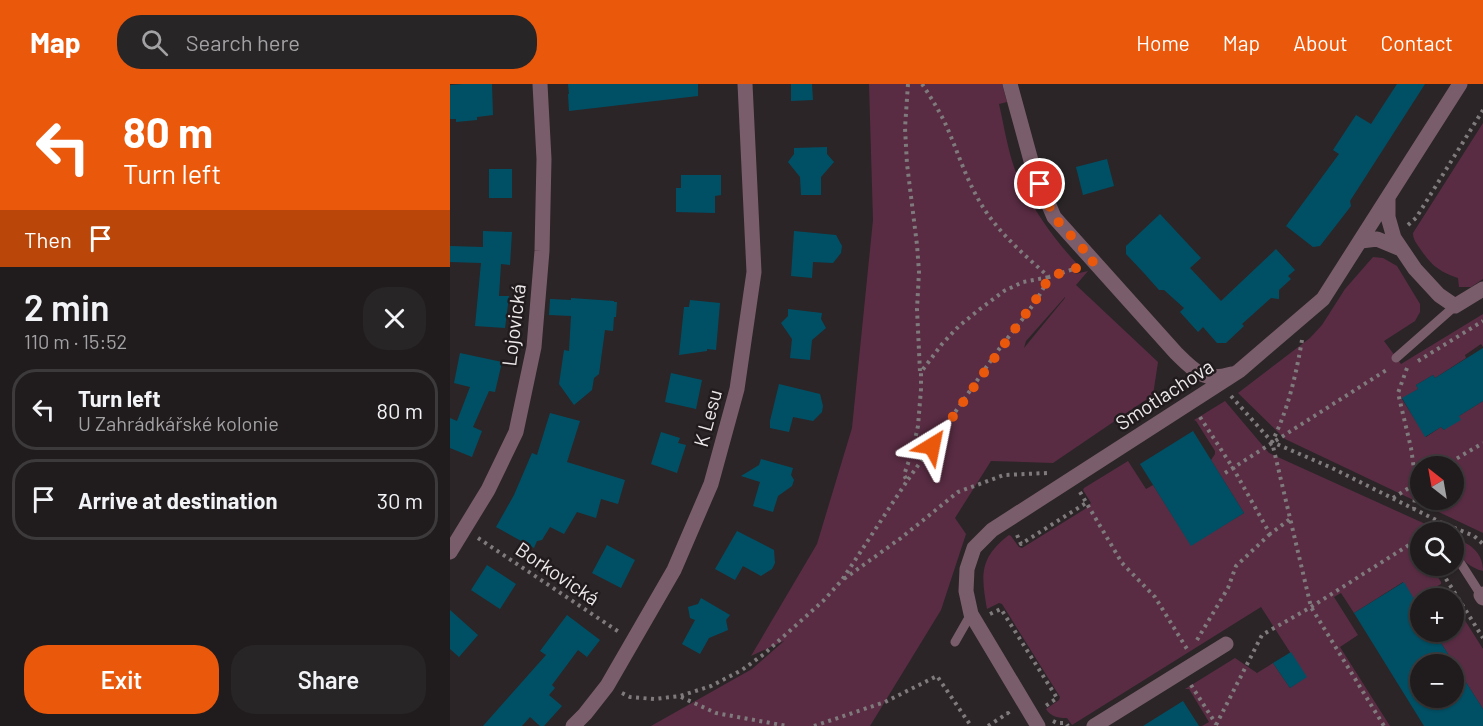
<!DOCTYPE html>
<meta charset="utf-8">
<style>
body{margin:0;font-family:Barlow,sans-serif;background:#282526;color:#f1f3f6;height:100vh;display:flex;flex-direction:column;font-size:22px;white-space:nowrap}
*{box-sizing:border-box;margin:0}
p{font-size:20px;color:#a2a1a4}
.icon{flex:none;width:33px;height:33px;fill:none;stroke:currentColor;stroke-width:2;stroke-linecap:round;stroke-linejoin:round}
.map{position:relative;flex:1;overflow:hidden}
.details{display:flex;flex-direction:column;background:#201c1d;width:450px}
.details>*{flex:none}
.guide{background:#ea580c;color:#fff;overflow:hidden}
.needle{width:39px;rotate:329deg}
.buttons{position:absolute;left:960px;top:372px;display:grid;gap:12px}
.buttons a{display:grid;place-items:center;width:54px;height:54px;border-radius:50%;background:#201c1d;box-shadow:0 2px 4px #0004,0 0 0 2px #3d3a3b;font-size:30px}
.pin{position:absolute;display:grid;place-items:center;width:51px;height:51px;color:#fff;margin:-26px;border:3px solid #fff;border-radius:50%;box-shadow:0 2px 6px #0007}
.me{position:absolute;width:66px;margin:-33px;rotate:35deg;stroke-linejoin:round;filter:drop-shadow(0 0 4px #0008)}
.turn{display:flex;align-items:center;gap:21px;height:126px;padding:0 24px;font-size:27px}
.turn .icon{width:78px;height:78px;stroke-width:2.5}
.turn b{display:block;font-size:42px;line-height:51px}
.then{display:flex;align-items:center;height:57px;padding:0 24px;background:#0003;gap:12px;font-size:22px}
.round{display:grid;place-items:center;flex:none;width:63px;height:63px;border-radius:24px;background:#282526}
.headline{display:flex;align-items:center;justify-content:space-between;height:102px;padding:0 24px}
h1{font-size:36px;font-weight:600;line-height:45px}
.button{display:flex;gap:12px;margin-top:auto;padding:12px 24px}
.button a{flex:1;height:69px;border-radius:24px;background:#ea580c;color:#fff;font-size:24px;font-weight:600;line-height:69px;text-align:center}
.button a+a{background:#282526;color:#f1f3f6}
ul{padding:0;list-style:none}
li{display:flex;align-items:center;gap:18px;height:81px;margin:0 12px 9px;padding:0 12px;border:3px solid #3d3a3b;border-radius:24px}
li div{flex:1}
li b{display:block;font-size:22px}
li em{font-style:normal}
header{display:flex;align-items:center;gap:36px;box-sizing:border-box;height:84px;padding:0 30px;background:#ea580c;color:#fff}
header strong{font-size:28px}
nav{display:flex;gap:33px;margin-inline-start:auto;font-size:21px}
.search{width:420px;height:54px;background:#282526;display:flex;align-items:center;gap:15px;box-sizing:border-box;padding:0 21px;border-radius:24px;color:#a2a1a4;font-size:22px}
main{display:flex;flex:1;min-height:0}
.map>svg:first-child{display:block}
</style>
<header>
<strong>Map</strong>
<div class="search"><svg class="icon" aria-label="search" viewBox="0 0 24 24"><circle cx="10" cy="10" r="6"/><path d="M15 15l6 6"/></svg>Search here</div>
<nav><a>Home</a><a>Map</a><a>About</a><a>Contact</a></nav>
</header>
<main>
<section class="details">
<div class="guide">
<div class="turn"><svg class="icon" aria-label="left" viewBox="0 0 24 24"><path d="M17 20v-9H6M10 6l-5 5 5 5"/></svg><div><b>80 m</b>Turn left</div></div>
<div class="then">Then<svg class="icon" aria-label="arrive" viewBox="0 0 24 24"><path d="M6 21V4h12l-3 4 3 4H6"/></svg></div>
</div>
<div class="headline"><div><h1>2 min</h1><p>110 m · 15:52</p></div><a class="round"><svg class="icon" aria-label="close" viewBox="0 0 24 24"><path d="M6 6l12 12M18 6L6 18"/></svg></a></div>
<ul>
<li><svg class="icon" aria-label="left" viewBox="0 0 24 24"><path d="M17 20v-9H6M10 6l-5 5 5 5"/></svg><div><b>Turn left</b><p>U Zahrádkářské kolonie</p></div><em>80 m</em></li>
<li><svg class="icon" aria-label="arrive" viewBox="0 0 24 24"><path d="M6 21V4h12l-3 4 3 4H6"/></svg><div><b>Arrive at destination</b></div><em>30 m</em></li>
</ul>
<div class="button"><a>Exit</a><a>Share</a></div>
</section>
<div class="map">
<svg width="1033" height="642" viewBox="0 0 1033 642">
<rect width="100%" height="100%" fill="#2b2527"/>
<path fill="#592c43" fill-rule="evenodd" d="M419,0H552L557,18L549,20C555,46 559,76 571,100C586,130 607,159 630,183L625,190L638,187L626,201L708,278L703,311L603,379L541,377L505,434L516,450L491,526L420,642H201L302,585L334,557L301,572L367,460L402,344L423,136ZM615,213V214L574,264L576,257Z
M1033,39V195L1021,203H1009L1008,194C990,188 982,182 971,166C967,160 963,156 963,149Z
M923,173L933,174L947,182L970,220V228L965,237L934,257L951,280L1033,230V263L1031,260L1015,271L1016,274L985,294L983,291L966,301L968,305L952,315L976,353L991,343L994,346L1009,332L1033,317V449L835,355L788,309L860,254L872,241L895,205ZM970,382H1004V416H970Z
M775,317L819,369L993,448H970V459L967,461L970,465V482H981L991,498V500L964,516L953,498L904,529L891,509L884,513L908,551L890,563L940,642H752L759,638L739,605H735L785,574L807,589L823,579L840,604L856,593L811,523L622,641L617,634C608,634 601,633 596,625L609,616L610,613L552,520L549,519L537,525C531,491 529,474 559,451L561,452L569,463L572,464L635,425L641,419L633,406L634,404L678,377L696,405L703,401L741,461L794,429L761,376L765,370V367L746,337L744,336Z
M1004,453C1019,460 1033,467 1033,487C1020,484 1013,476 1006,466L1004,467Z
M1004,519L1033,565V625L984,548H1004Z"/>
<path fill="#005065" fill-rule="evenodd" d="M13,0H42L43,31L27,33V36L6,38V35H0V1Z
M118,0H248V12L119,27L118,10H119Z
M341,0H362L363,16L341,17Z
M947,0H975L900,117L901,122L870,162L863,163L836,142L889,70L883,66L906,31L921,40Z
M377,63V70L384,78L371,93V111H351L350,93L338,78L344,70V64Z
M657,75L664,102L633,111L626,83Z
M39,85H62V114H39Z
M231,91H271V111L265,112V129L226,128V104H231Z
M710,130L751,174L740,184L771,217L826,165L845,186L838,192L841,195L829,206V215L821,214L792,240L794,242L776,259H767L753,243L748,248L730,228L734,224L714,206H709L693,188L676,170V162Z
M33,147L62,148L60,181L51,180L49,212H59L55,244L25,242L31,179L0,178V162L33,163Z
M344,147L386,151L392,162L391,169L383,179L363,178L362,194L341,192Z
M121,214L164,217V218H167L166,233H164L163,247L155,246L149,290L144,294L142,306L124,321L109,300L114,266L119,267L121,232L99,231L100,215L121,216Z
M240,216L270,219L266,266L257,265V267L229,271L234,223H239Z
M338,225L372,229L371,235L376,244L362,256L360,276L340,274L342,255L331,239L338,232Z
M1033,264V317L1009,332L1011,336L994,346L991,343L975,353L952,314L968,305L966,301L983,291L985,294Z
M10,269L52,278L45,308L39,307L23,343L32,347L22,373L0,364V334L7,337L20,303L4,299Z
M221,289L252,296L246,325L215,318Z
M329,300L370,310L373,322L372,328L363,337L343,333L339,348L320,344V337Z
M100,329L130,337L117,378L175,396L168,420L151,415L146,434L127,428L114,450L100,443L92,456L87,457L84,464L46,443L64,411L82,369L87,371Z
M743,347L794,429L741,462L690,380Z
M211,348L230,354L228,359L236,361L227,389L201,380Z
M311,375L343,384L341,391L344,396L342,402L328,412L323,428L303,422L310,398L291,392L309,381Z
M287,447L324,466L325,479L322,485L311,492L293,482L285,496L265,485Z
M157,461L185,476L171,504L142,489Z
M37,481L66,500L50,525L21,506Z
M954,498L970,525V548H984L1033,625V642H974L904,529ZM970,580H1004V614H970Z
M251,514L280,531L276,536L278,546L259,554L250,570L232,560L245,536L240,534L238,523L248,520Z
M0,526L28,551L9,573L0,565Z
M117,531L150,556L137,573L128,566L102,601L105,604L99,611L112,622L94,642H90L80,633L72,642H33L96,571L90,567Z
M841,568L857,593L840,604L823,579Z
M733,617L749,642H693Z"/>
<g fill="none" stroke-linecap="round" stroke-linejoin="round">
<path stroke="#7f7a7c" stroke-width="4" stroke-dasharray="3 4.5" stroke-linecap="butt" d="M458,0L455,44L457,80L467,161L469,188L467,225L470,288
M472,0C482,15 492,31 499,48C508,69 515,91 526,111C543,144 571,168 599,193L627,184
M958,141L966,134L1033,26
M852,256C846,291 838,326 822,358L861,523L934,642
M968,277L1033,237
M957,284L948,309L961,364L966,399L964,425
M781,312L822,358L882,384L990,438L1024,452L1033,460
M750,333L783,384L820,450L840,435
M994,382L1033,359
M775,389L938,285
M630,408L672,479L705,513L737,565
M943,414L970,397
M977,448L990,438
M567,451L571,460L636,419
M28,454L169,548
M988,482L1033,554
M394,495L451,454L508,408L554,391L597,389
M540,530L551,525L607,614L594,623
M747,556L778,504L786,482L820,450
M741,601L766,640
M172,609L180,613L204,615L230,612L261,602L292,586L314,570L374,516L392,496L457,397L454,391L463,365L468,342L471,305V288L492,260L509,242L530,225L554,207L573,198L599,193C586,222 562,247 544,272C515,314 486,356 457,397
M231,613L266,629L337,642
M603,637L607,639H616L618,642
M766,641L812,551L861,523L970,454
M364,642L435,618L487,592L521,642
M538,642L558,629L559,631"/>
<path stroke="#7a5d6a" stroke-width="9" d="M946,274L1005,222
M1006,472L1031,511
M505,558L521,530"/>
<path stroke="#7a5d6a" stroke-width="15" d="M560,0L583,84L604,133L726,269C743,286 754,299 781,290
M938,115V133L944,154L965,185L989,211L1005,222L1033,205
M911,157L927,155L951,165
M0,468L38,406L66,348L84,263L92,167L94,75L90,0
M1033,510L1031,511L1033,514
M123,642L135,630L157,602L224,486L261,400L287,305L304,188L295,0
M588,642L521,530L516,507L517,485L524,464L542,446L789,287L873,215L1010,0
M644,642L776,560"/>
</g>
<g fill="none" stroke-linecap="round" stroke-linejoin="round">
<path stroke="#ea580c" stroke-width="10" stroke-dasharray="0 18" d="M482,362L587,214L594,203L599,193L630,183L644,177L604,133L590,100"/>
</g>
<g text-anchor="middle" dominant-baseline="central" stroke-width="5" stroke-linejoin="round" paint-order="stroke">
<g font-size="20" fill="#ece8ea" stroke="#211b1e">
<text transform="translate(63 241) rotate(-83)">Lojovická</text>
<text transform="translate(714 310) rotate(-33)">Smotlachova</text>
<text transform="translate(257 334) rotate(-75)">K Lesu</text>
<text transform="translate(108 489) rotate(34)">Borkovická</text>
</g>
</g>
</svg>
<div class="buttons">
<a><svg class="needle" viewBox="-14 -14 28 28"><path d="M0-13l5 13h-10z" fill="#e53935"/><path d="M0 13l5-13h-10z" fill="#a2a1a4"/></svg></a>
<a><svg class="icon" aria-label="search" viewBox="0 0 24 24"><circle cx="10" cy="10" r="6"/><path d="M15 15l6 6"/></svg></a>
<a>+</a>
<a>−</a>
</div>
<div class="pin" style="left:590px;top:100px;background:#d93025"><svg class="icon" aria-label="arrive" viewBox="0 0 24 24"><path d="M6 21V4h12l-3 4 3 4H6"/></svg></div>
<svg class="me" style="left:482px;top:362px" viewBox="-20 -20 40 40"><path d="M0-17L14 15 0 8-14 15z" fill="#ea580c" stroke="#fff" stroke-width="4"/></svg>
</div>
</main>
